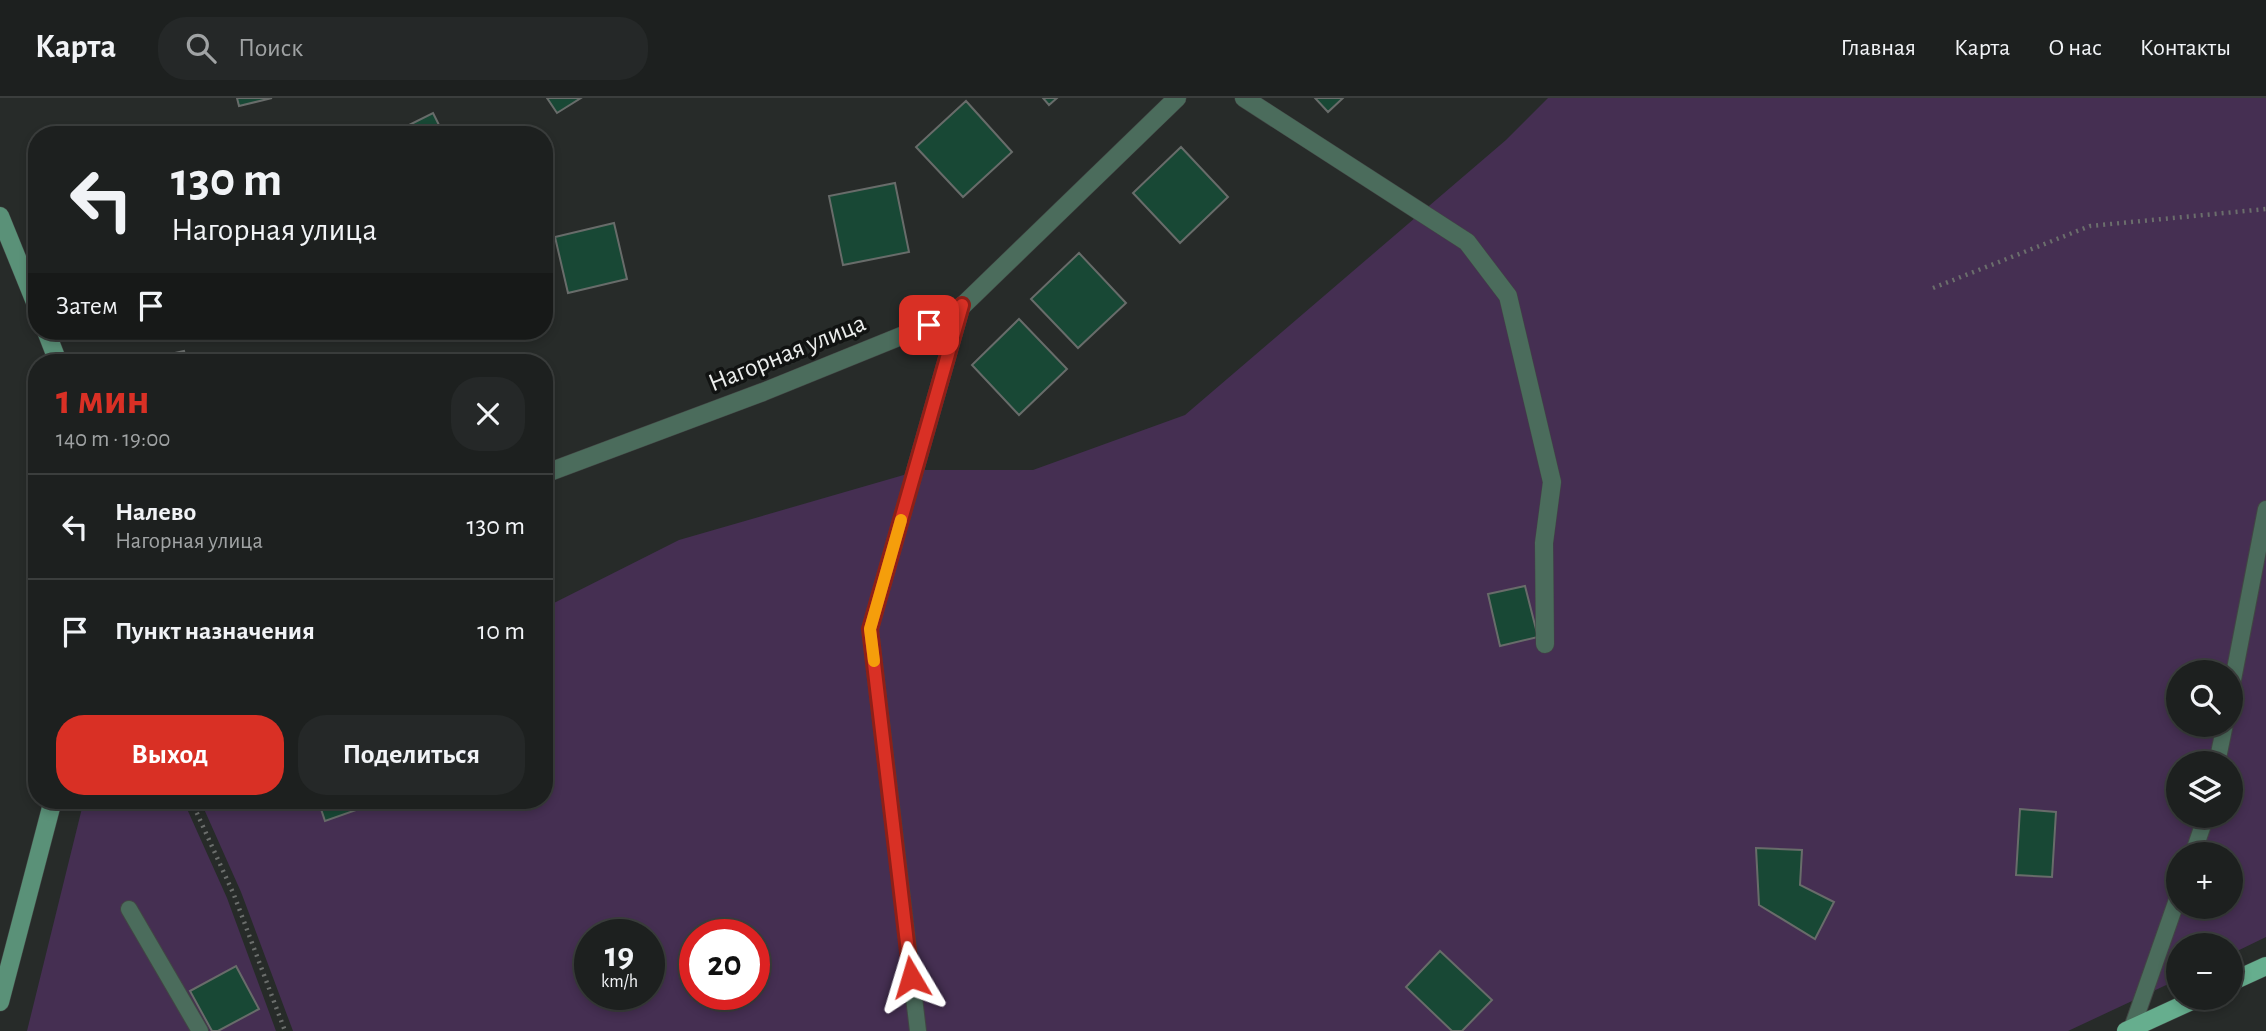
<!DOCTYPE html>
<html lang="ru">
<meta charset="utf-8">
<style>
body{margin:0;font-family:"Alegreya Sans",sans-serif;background:#252828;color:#f1f3f6;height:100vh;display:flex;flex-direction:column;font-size:26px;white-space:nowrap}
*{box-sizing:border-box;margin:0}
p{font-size:23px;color:#a0a3a4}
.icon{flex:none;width:38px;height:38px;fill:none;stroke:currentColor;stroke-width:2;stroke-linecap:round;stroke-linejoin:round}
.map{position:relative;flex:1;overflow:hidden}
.sheet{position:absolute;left:28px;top:256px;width:525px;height:455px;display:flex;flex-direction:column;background:#1d201f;border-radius:28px;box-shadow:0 4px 10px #0003,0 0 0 2px #3b3e3d}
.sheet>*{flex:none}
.hud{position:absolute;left:28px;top:28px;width:525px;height:214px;border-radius:28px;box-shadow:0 4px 10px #0003,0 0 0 2px #3b3e3d;background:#1d201f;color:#f1f3f6;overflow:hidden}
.tools{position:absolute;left:2166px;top:562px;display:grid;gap:14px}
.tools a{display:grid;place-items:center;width:77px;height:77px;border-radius:50%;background:#1d201f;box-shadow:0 4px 10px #0003,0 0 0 2px #3b3e3d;font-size:35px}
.speed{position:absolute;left:574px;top:821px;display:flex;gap:14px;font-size:35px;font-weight:700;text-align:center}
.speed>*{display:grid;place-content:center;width:91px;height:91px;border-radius:50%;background:#1d201f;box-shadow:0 4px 10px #0003,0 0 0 2px #3b3e3d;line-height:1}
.speed small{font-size:18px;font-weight:400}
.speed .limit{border:10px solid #d22;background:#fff;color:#111}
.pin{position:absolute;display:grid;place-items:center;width:60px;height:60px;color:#fff;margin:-30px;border-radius:14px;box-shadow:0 4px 10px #0006}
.me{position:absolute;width:77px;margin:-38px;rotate:353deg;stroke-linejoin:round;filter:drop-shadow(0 0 5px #0008)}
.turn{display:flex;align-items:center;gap:24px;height:147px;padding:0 28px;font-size:32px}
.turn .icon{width:91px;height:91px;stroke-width:2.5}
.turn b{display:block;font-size:49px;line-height:60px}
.then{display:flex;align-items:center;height:66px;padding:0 28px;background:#0003;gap:14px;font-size:26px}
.round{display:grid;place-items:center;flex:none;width:74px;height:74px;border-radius:28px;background:#252828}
.overview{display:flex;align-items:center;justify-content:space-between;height:119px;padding:0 28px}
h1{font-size:42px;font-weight:600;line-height:52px;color:#d93025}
.button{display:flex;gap:14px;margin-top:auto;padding:14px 28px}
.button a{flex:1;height:80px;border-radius:28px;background:#d93025;color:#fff;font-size:28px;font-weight:600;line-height:80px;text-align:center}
.button a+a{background:#252828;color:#f1f3f6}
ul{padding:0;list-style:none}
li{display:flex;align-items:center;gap:21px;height:105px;padding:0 28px;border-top:2px solid #3b3e3d}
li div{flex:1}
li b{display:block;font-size:26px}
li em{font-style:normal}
header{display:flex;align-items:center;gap:42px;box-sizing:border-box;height:98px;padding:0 35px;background:#1d201f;border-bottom:2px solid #3b3e3d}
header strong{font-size:33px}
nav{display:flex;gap:38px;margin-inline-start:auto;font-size:24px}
.search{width:490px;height:63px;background:#252828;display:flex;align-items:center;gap:18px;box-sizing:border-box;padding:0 24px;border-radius:28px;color:#a0a3a4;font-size:26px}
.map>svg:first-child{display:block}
</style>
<header>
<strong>Карта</strong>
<div class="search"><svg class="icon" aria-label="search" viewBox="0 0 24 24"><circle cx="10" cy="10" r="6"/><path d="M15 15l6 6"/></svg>Поиск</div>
<nav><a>Главная</a><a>Карта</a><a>О нас</a><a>Контакты</a></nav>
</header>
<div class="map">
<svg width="2266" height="933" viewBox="0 0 2266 933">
<rect width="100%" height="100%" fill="#272b29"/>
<path fill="#452f52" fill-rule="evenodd" d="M1548,0H2266V839L2231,856V847H2179V881L2068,933H293L241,794L200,702H544V510L679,442L921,372H1033L1185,317L1506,42ZM2179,574H2231V626H2179ZM2179,665H2231V718H2179ZM2179,756H2231V808H2179ZM590,836H649V896H590ZM695,836H754V896H695Z
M84,702H183L227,800L276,933H27Z"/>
<path fill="#184835" stroke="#686c6a" stroke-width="2" d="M237,0H272L239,8Z
M547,0H581L557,15Z
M1043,0H1057L1049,7Z
M1315,0H1343L1328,14Z
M966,3L1012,54L963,99L916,49Z
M433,15L444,37H389Z
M1181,49L1228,99L1180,145L1133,95Z
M895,85L909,154L843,167L829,98Z
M614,125L627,181L568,195L555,139Z
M1079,155L1126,205L1078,250L1031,201Z
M1019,221L1067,271L1019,317L972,267Z
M184,253L187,264H135Z
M1525,488L1538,539L1500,548L1488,496Z
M318,702H359L362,710L325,723Z
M2020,711L2056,714L2052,779L2016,777Z
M1756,750L1802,752L1800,787L1834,804L1815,841L1759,807Z
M1440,853L1492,902L1462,933H1452L1406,889Z
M236,868L259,911L218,933H212L190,893Z"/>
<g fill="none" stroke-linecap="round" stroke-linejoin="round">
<g stroke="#424644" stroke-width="18">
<path id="service" d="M2231,592L2266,411
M2217,665L2225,626
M2193,756L2206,718
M129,811L200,933
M2132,930L2179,796
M918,933L870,531L962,207"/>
</g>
<g stroke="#424644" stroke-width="19">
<path id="minor" d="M1244,0L1467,144L1508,198L1552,384L1544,445L1545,546
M544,376L763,294L953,217L1177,0"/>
</g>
<g stroke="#424644" stroke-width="19">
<path id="secondary" d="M0,118L37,209
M46,233L58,264
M0,904L53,702"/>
</g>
<g stroke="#424644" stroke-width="19">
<path id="primary" d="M2231,884L2266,868
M2126,933L2198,900"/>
</g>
<path stroke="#6b6e6c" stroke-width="4.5" stroke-dasharray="2 5" stroke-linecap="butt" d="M1933,190L2090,128L2266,111
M191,702L234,797L285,933"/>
<use href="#service" stroke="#4b6c5c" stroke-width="16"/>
<use href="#minor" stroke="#4b6c5c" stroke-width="18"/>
<use href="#secondary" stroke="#5a9178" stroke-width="18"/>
<use href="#primary" stroke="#66ae8e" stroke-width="18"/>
</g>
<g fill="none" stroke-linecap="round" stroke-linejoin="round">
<g stroke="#8d1f18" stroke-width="18">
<path id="route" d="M911,879L870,531L962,207L953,217L929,227"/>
</g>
<use href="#route" stroke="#d93025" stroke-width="12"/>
<path stroke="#f59e0b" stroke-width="12" d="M874,563L870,531L901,422"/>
</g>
<g text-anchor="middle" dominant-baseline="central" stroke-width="7" stroke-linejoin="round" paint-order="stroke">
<g font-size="26" fill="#ebedec" stroke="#111312">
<text transform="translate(787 255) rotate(-22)">Нагорная улица</text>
</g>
</g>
</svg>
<div class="tools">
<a><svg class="icon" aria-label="search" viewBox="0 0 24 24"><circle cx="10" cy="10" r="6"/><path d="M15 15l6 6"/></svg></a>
<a><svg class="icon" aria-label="layers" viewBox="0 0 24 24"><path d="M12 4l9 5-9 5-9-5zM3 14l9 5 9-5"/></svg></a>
<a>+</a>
<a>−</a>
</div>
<div class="speed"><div>19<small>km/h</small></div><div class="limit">20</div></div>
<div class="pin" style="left:929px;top:227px;background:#d93025"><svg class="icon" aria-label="arrive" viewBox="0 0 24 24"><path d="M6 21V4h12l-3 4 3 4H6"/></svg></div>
<svg class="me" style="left:911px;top:879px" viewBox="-20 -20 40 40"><path d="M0-17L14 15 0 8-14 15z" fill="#d93025" stroke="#fff" stroke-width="4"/></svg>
<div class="hud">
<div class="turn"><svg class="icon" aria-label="left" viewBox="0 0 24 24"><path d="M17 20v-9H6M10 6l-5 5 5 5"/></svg><div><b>130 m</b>Нагорная улица</div></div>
<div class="then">Затем<svg class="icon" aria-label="arrive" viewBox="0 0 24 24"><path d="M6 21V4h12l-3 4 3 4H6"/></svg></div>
</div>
<section class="sheet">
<div class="overview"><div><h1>1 мин</h1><p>140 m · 19:00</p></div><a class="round"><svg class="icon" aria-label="close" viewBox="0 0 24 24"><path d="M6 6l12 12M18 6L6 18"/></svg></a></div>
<ul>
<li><svg class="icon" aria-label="left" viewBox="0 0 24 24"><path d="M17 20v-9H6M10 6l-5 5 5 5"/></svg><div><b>Налево</b><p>Нагорная улица</p></div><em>130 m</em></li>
<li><svg class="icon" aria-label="arrive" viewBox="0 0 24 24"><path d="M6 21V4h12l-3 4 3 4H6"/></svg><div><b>Пункт назначения</b></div><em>10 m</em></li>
</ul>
<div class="button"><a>Выход</a><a>Поделиться</a></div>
</section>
</div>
